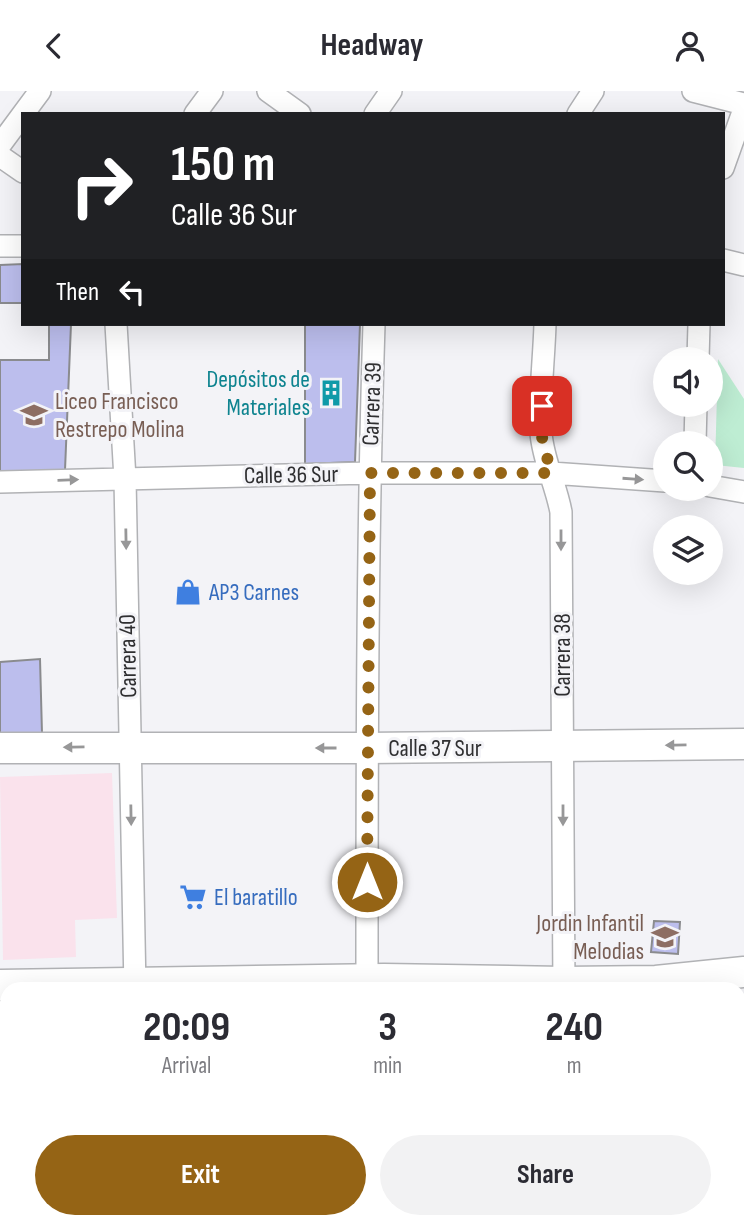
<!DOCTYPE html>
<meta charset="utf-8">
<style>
body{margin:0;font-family:"Sofia Sans Condensed",sans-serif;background:#f2f2f3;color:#2b2b33;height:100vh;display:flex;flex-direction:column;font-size:26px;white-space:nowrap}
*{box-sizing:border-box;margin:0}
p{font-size:23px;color:#7c7c81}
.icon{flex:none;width:38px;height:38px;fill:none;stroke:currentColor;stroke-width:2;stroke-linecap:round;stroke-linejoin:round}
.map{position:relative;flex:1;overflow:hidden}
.details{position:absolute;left:0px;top:891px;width:746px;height:247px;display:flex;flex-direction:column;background:#fff;border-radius:21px 21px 0 0;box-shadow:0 7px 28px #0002}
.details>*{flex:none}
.top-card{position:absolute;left:21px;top:21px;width:704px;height:214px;border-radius:0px;box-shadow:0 7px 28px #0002;background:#202124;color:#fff;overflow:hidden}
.fabs{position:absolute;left:653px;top:256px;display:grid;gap:14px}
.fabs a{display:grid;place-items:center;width:70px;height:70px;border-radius:50%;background:#fff;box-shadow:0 7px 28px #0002;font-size:35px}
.pin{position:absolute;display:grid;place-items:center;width:60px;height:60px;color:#fff;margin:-30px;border-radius:14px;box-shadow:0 4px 10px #0006}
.me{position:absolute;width:77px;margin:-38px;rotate:0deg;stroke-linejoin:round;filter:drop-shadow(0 0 5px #0008)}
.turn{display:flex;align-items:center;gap:24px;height:147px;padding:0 35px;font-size:32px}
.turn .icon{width:91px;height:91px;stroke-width:2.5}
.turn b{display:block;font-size:49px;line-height:60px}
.then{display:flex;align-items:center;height:66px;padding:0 35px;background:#0003;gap:14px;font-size:26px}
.eta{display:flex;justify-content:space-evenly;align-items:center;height:119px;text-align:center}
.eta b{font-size:42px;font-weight:700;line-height:49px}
.cta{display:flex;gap:14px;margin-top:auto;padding:14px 35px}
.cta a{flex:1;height:80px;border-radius:42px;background:#956415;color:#fff;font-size:28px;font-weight:700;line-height:80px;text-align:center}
.cta a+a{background:#f2f2f3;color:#2b2b33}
header{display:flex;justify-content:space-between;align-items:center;height:91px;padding:0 35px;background:#fff;font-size:32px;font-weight:700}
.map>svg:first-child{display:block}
</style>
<header><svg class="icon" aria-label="back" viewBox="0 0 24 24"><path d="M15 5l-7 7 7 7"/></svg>Headway<svg class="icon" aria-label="person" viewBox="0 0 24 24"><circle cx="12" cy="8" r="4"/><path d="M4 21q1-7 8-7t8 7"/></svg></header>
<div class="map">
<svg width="744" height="1136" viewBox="0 0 744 1136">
<rect width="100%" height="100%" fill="#f3f3f7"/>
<path fill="#fae2ec" d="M112,682L117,827L75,829L76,866L3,869L0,686Z"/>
<path fill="#beedd3" d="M718,268L744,308V377L715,374Z"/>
<path fill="#bcbeed" stroke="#8a8b8e" stroke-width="2" d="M23,173V212H0V174Z
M49,233H71L65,379L0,383V269H49Z
M305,233H360L355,371L305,373Z
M40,568L42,642L0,644V571Z
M654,830L680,831L678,863L651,861Z"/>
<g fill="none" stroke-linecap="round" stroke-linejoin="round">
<g stroke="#b1b2b5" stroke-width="24">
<path id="street" d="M268,0L300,23
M693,0L744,13
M23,23L40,0
M195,23L212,0
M375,23L391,0
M578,23L593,0
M0,54L23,23
M0,65L23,81
M723,77L744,18
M0,155H23
M723,169L744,174
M116,233L125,388L135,898
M545,233C544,269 539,306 541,342C543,369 556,394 561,421L564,898
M698,268L699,233
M695,352L696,313
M0,391L370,382H551L665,390
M710,395L744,401
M367,898C367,676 367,454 374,233
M141,1130V1136
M374,1130V1136"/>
</g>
<g stroke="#b1b2b5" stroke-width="33">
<path id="secondary" d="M0,657H366L744,653
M0,894L384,888L563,891L656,890L744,881
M407,1136H642"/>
</g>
<use href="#street" stroke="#fff" stroke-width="21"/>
<use href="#secondary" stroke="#fff" stroke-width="30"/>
</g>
<defs><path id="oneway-solid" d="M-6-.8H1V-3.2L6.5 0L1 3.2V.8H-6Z" transform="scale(1.75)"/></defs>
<g fill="#979798">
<use href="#oneway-solid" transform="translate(633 388) rotate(4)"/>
<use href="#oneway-solid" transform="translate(68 389) rotate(-2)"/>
<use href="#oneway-solid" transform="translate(126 448) rotate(89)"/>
<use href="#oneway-solid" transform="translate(561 449) rotate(90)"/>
<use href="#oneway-solid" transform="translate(676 654) rotate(179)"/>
<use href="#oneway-solid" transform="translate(74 656) rotate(179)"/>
<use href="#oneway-solid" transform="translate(326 657) rotate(-180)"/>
<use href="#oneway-solid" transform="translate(131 724) rotate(89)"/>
<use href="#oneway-solid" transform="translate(563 724) rotate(90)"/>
</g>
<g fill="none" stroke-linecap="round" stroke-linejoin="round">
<path stroke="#956415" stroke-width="12" stroke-dasharray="0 21.6" d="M367,791L370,382H551L541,342L542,315"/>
</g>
<defs>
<g id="building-bare" transform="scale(2.1)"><path d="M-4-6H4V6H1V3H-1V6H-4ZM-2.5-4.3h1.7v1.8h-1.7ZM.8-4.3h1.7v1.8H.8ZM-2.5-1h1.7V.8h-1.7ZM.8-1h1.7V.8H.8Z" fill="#0f9aa8" stroke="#f3f3f7" stroke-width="2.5" paint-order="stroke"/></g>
<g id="school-bare" transform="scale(2.1)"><path d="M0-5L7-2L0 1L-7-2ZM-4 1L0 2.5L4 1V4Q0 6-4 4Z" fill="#8d6e63" stroke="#f3f3f7" stroke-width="2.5" paint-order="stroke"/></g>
<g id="shop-bare" transform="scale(2.1)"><path d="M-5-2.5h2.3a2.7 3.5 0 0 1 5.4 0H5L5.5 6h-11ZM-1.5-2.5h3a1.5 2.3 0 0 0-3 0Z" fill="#3f7fe0" stroke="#f3f3f7" stroke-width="2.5" paint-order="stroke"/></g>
<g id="supermarket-bare" transform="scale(2.1)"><path d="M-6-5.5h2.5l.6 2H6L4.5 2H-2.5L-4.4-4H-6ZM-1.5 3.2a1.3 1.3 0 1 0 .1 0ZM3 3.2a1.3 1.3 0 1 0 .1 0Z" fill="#3f7fe0" stroke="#f3f3f7" stroke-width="2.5" paint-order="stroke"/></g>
</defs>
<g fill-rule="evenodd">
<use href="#building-bare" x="331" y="302"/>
<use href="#school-bare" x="34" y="324"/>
<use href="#shop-bare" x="188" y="501"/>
<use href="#supermarket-bare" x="193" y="806"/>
<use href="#school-bare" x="665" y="846"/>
</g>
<g text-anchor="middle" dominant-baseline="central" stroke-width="6" stroke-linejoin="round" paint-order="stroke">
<g font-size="24" fill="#0d838f" stroke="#f3f3f7" text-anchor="end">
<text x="310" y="288">Depósitos de<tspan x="310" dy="28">Materiales</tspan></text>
</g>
<g font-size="24" fill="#785e54" stroke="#f3f3f7" text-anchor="start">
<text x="55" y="310">Liceo Francisco<tspan x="55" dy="28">Restrepo Molina</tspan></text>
<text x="644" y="832" text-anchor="end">Jordin Infantil<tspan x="644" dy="28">Melodias</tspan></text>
</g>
<g font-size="24" fill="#2f2f31" stroke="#f3f3f7">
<text transform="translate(372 313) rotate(-88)">Carrera 39</text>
<text transform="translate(291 384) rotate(-1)">Calle 36 Sur</text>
<text transform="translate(562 564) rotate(-90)">Carrera 38</text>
<text transform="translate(128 565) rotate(-91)">Carrera 40</text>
<text x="435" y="657">Calle 37 Sur</text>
</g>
<g font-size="24" fill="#366cbe" stroke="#f3f3f7" text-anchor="start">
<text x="209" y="501">AP3 Carnes</text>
<text x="214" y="806">El baratillo</text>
</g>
</g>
</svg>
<div class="fabs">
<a><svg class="icon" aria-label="sound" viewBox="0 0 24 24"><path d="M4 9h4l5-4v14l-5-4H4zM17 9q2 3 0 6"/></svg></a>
<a><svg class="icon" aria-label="search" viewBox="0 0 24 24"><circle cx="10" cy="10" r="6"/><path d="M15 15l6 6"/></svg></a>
<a><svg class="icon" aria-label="layers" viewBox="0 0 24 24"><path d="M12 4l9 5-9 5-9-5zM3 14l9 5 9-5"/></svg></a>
</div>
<div class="pin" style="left:542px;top:315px;background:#d93025"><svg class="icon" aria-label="arrive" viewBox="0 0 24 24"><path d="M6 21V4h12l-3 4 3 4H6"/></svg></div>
<svg class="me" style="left:367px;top:791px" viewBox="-20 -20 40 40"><circle r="17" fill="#956415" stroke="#fff" stroke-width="3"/><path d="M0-11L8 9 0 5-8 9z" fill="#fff"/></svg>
<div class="top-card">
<div class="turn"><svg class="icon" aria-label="right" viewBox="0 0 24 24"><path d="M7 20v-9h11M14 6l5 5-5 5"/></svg><div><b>150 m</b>Calle 36 Sur</div></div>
<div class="then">Then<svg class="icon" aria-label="left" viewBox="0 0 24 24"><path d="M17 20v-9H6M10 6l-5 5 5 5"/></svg></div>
</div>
<section class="details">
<div class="eta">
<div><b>20:09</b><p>Arrival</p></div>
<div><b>3</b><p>min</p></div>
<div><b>240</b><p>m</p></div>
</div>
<div class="cta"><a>Exit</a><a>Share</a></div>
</section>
</div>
